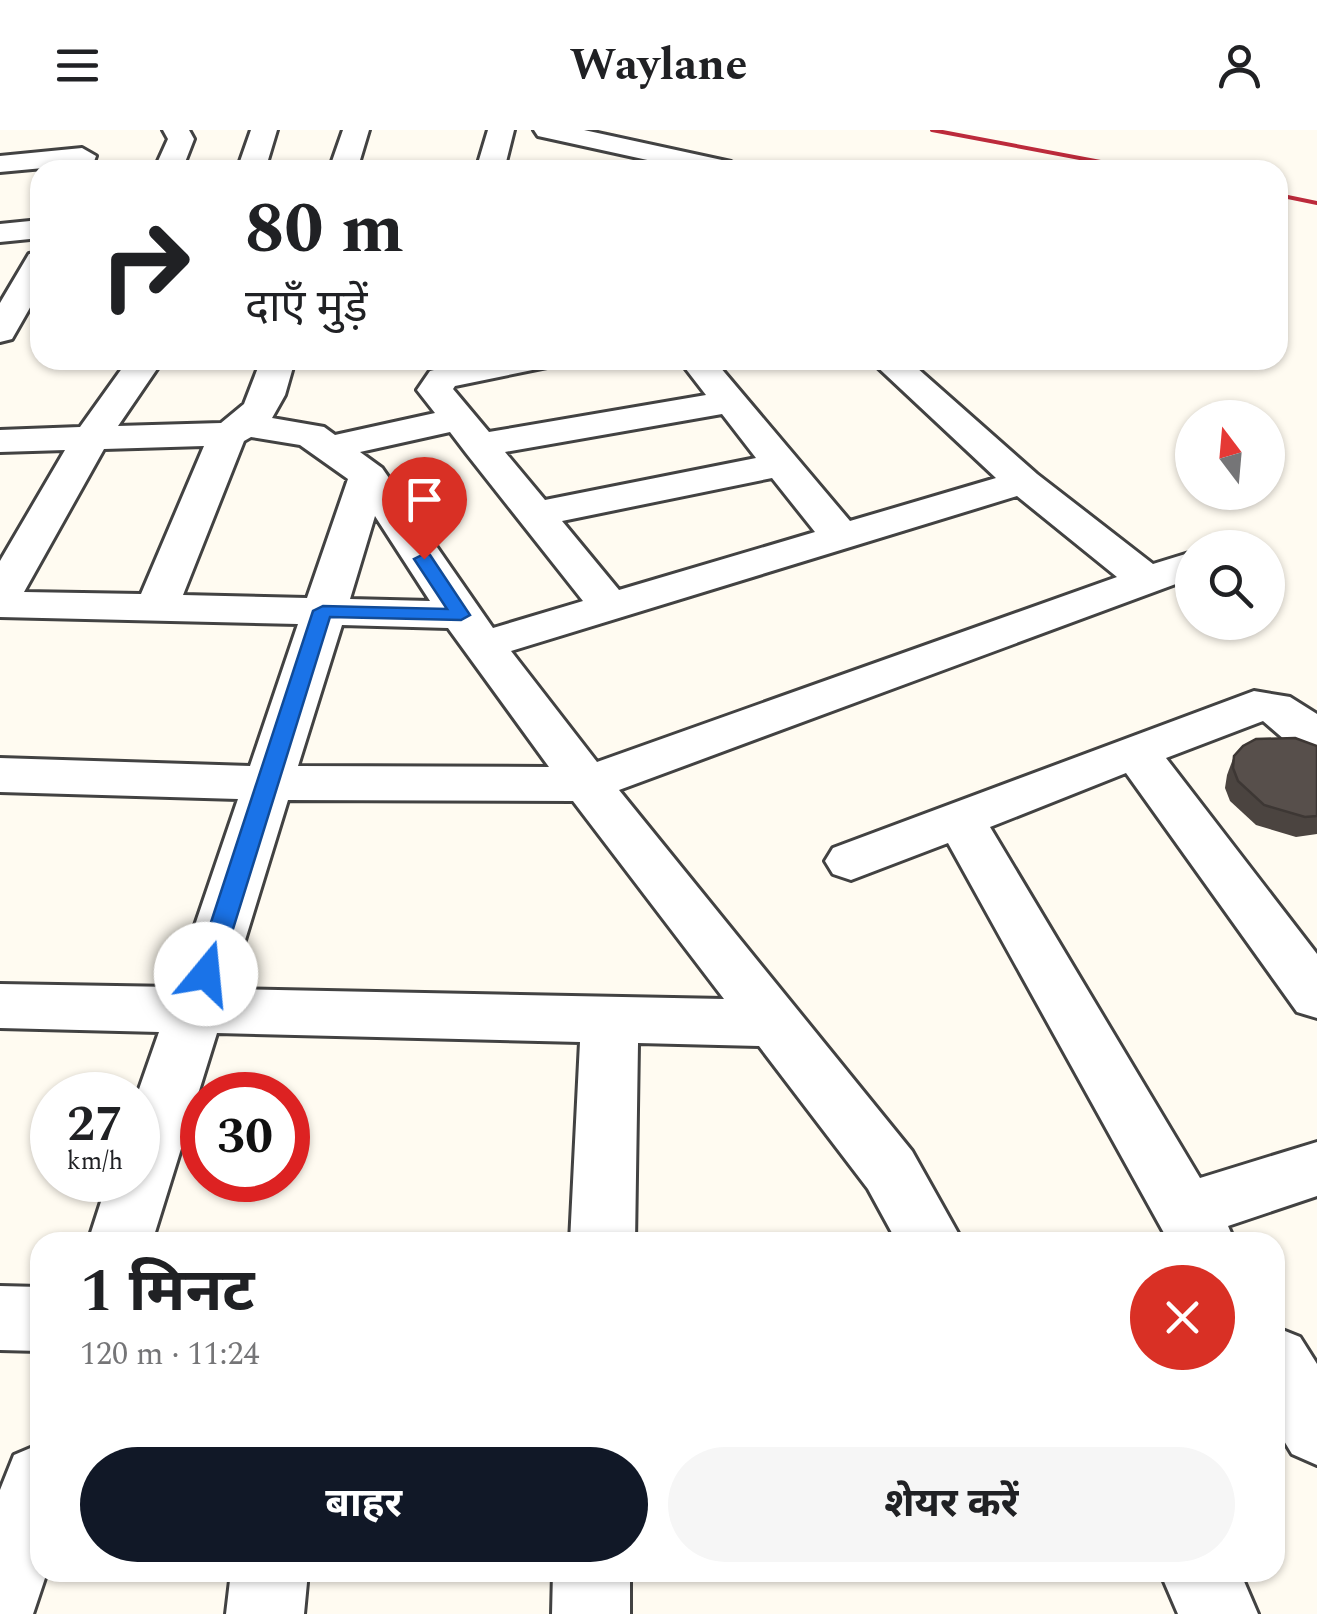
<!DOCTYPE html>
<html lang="hi">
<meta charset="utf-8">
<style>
body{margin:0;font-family:Spectral,"Noto Sans Devanagari",serif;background:#f6f6f6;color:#202124;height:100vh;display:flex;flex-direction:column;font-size:38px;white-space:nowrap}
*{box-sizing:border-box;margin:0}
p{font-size:32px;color:#757577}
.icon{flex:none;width:55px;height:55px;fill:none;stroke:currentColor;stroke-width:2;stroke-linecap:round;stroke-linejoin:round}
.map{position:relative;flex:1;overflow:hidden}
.drawer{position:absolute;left:30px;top:1102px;width:1255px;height:350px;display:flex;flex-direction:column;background:#fff;border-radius:30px;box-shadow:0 2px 8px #0004}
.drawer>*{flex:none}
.hud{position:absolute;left:30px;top:30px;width:1258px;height:210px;border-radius:30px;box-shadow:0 2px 8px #0004;background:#fff;color:#202124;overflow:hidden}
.needle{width:65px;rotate:344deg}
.tools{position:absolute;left:1175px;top:270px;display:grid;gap:20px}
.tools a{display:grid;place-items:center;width:110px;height:110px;border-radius:50%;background:#fff;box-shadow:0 2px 8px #0004;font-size:50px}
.speed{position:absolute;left:30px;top:942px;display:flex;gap:20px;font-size:50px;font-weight:700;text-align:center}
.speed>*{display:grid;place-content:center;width:130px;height:130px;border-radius:50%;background:#fff;box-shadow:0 2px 8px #0004;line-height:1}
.speed small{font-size:25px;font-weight:400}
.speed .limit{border:15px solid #d22;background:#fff;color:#111}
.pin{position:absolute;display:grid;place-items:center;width:85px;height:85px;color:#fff;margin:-102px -42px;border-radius:50% 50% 50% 0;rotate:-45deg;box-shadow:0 0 10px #0007}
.pin .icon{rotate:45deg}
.me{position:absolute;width:110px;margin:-55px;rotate:17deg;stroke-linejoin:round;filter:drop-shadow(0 0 8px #0008)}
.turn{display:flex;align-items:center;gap:35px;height:210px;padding:0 50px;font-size:45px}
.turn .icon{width:130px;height:130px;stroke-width:2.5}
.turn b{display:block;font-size:70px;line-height:85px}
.round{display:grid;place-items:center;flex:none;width:105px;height:105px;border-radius:52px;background:#f6f6f6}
.overview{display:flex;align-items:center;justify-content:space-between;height:170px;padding:0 50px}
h1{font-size:60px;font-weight:700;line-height:75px}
.cta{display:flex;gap:20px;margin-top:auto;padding:20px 50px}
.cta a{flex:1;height:115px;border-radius:60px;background:#111827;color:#fff;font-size:40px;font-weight:700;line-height:115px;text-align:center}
.cta a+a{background:#f6f6f6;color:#202124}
header{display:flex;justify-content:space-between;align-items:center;height:130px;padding:0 50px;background:#fff;font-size:45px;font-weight:700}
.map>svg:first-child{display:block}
</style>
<header><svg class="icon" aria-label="menu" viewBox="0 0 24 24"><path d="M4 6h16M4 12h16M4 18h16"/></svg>Waylane<svg class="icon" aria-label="person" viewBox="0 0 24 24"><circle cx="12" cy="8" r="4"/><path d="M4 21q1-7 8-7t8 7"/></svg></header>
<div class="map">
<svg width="1317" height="1484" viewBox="0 0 1317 1484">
<rect width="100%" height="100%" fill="#fffbf1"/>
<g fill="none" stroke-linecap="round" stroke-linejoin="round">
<g stroke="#424242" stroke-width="6">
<path id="minor" d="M163,0H189L194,9L182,40H154L168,9Z
M251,0H277L265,40H237Z
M343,0H369L357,40H329Z
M488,0H514L504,40H476Z
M534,0H584L731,32L745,40H693L538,6Z
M82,18L96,26L91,40H63L65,36L0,42V26Z
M40,90V108L0,112V94Z
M40,122V160L12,209L0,212V173L29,124Z
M128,230H163L118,296L221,293L244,274L261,230H295L285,265L272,288L324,297L335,305L435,283L417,260L430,241C471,230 510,230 552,230L547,237L455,256L453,259L489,302L706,265L679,230H714L850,391L996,348L870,230H908L1037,344L1153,434L1192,422V448L619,660L912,1021L963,1112H897L868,1059L759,916L638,913L635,1112H570L580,912L217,903L152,1112H88L108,1050H138L137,965L159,902L0,898V854L174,857L238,669L0,662V628L250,636L298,494L0,487V431L65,320L0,322V300L80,297ZM722,284L756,328L545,370L505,322ZM450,302L466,323L583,471L493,498L382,338L360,322ZM251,307L300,315L348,349L307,468L183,465L244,311ZM204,316L141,464L24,462L104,319ZM772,348L815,402L619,460L562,391ZM1017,366L1117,447L597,632L511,521ZM375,386L430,471L350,469ZM342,495L448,498L549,637L298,636ZM288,670L573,671L724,869L230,859Z
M1254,561L1290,567L1317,584V628L1300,623L1263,591L1166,628L1317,824V888L1297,882L1126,643L990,697L1200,1048L1317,1012V1066L1228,1096L1235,1112H1169L948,713L851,750L833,744L825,731L833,718Z
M0,1156L40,1157V1221L0,1220Z
M1275,1197L1300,1207L1317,1234V1335L1292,1324L1275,1296Z
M40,1314V1442H47L33,1484H0V1360L14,1325Z
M231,1442H308L304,1484H226Z
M553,1442H630V1484H552Z
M1160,1442H1240L1258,1484H1178Z"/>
</g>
<use href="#minor" fill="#fff" fill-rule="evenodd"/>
<path stroke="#bc2a3b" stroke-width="4" d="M932,0L1143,40
M1278,65L1317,73"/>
</g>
<path fill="#4b4440" d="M1317,616V704L1296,707L1256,695L1230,671L1225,658L1227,645L1234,626Z"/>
<path fill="#574f4b" stroke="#3d3734" stroke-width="2.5" d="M1295,608L1317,616V686L1305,687L1264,675L1238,651L1233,638L1234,626L1243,616L1256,609Z"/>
<path fill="#1a73e8" stroke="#114b97" stroke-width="2.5" d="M424,424L430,425L470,485L461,490L330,487L219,844L215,850H198L194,844L313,481L323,476L447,479L414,429Z"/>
</svg>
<div class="tools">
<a><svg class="needle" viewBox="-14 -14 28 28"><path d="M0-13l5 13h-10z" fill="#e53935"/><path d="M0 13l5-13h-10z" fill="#757577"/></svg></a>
<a><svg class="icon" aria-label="search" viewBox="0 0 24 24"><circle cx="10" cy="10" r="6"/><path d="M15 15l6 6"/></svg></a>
</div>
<div class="speed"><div>27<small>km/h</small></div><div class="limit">30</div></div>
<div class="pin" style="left:424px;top:429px;background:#d93025"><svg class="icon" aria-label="arrive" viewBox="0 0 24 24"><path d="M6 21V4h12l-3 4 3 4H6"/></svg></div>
<svg class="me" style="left:206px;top:844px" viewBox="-20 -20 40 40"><circle r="19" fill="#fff"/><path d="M0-13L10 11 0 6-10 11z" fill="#1a73e8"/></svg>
<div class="hud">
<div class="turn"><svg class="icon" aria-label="right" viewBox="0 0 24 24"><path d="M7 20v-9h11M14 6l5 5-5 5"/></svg><div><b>80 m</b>दाएँ मुड़ें</div></div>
</div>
<section class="drawer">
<div class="overview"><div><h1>1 मिनट</h1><p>120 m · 11:24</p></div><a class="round" style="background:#d93025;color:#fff"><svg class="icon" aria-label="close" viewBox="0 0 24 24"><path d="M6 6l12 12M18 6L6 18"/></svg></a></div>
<div class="cta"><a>बाहर</a><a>शेयर करें</a></div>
</section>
</div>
